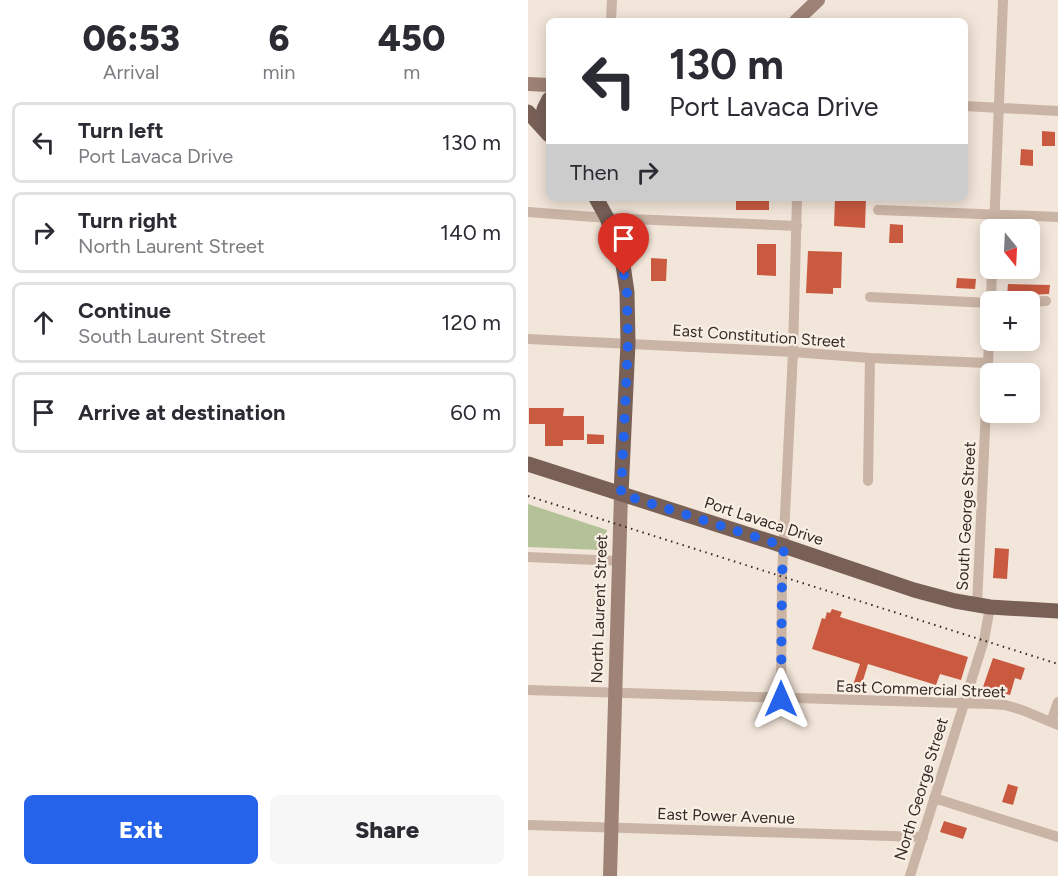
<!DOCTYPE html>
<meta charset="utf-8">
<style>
body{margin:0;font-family:Figtree,sans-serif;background:#f7f7f7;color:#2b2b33;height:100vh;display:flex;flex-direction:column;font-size:22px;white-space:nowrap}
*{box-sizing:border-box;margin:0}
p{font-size:20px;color:#7c7c81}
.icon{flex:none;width:33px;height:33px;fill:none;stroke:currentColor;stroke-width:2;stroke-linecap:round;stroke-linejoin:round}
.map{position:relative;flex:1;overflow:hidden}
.side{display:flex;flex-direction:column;background:#fff;width:528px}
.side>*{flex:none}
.top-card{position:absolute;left:18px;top:18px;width:422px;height:183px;border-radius:9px;box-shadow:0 3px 15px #0003;background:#fff;color:#2b2b33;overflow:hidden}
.needle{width:39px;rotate:162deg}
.controls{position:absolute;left:452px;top:219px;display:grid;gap:12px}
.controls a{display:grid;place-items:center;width:60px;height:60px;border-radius:9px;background:#fff;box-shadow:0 3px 15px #0003;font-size:30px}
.pin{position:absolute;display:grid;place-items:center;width:51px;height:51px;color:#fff;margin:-62px -26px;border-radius:50% 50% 50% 0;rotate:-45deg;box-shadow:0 0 6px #0007}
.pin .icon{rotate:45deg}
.me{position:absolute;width:66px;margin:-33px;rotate:0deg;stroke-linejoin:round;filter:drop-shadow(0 0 4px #0008)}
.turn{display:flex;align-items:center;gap:21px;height:126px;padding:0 24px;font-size:27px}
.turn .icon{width:78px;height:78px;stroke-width:2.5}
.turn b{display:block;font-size:42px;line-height:51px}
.then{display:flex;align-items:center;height:57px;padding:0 24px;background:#0003;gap:12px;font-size:22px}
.eta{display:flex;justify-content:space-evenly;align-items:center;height:102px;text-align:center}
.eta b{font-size:36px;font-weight:800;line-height:42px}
.button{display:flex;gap:12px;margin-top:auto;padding:12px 24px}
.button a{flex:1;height:69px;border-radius:9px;background:#2563eb;color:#fff;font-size:24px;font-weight:800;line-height:69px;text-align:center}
.button a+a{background:#f7f7f7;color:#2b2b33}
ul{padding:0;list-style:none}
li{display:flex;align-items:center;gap:18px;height:81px;margin:0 12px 9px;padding:0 12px;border:3px solid #e1e1e2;border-radius:9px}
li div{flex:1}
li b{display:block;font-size:22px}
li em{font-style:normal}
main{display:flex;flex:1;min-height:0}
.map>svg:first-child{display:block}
</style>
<main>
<section class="side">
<div class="eta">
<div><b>06:53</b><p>Arrival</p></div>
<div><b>6</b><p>min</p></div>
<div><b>450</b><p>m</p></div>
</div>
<ul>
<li><svg class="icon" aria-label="left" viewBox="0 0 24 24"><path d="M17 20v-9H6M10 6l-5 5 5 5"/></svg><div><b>Turn left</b><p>Port Lavaca Drive</p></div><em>130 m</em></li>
<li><svg class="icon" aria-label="right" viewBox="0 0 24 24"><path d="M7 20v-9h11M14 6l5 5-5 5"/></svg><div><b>Turn right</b><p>North Laurent Street</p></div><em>140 m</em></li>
<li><svg class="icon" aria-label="ahead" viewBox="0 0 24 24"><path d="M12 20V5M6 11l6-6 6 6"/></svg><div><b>Continue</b><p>South Laurent Street</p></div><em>120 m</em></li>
<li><svg class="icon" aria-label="arrive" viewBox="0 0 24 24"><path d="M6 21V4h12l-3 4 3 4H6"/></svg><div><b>Arrive at destination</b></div><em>60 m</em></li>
</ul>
<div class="button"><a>Exit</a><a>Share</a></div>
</section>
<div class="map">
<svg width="530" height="876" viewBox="0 0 530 876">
<rect width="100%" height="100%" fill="#f2e5d9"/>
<path fill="#b5c199" d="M0,504L79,530L73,550L0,547Z"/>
<path fill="#c95a40" d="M514,131L527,132V146H514Z
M493,149L505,150V166L492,165Z
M307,198H338L337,228L306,226Z
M208,200H241V210H208Z
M362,224L375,225V243H361Z
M229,244H248V276L229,275Z
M280,251L314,252L313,288H305V294L278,293Z
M123,258L139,259L138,281H123Z
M429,278L448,279L447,289L428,288Z
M480,284L522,285L521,294L501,295L496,296H479Z
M1,408H36L35,416H56V440H35V446H17V424H1Z
M59,434L76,435V444H59Z
M467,548L481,549L479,579L465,578Z
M304,609L314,612L312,617L440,657L433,680L412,674L408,685L340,664L333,687L325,685L332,664L284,649L294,618L297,619L299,612L302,613Z
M465,658L497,668L493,680L487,678L482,695L455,687Z
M480,784L490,787L485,805L474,802Z
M416,821L439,828L435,839L412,832Z"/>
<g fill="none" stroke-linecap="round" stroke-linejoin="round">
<path stroke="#cab4a5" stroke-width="10" d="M83,21L84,0
M436,106L530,111
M350,210L530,217
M0,212L79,218L269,226
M466,230L475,0
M342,297L462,303
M463,302L464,268
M501,302L518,301
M0,339L265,352L342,358L460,363
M340,481L342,358
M0,557L91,561
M449,605L462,321
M0,690L463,704L477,705L494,710L530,725
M253,699L254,575L265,352L269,198
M523,722L530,702
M406,798L530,837
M0,825L395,837
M382,876L456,640L462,607"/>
<path stroke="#9e8276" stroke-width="14" d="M268,21L290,0
M0,84L21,85
M82,876L93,494"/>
<path stroke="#786057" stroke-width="15" d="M0,112L21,135
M14,127L16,109L21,99
M68,198L79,218L94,258L99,292L100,343L93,494
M0,464L256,546L386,590L427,601L462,607L530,611"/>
<path stroke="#352a26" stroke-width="2" stroke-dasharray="1.5 4.5" stroke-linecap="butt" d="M0,496L530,664"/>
</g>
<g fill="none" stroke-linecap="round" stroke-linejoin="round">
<path stroke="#2563eb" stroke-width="10" stroke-dasharray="0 18" d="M96,275L99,292L100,343L93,494L256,546L254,575L253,699"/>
</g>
<g text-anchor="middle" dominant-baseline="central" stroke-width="4.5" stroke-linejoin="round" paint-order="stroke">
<g font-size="16" fill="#352a26" stroke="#faefe5">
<text transform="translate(231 336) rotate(4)">East Constitution Street</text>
<text transform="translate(438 516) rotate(-87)">South George Street</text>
<text transform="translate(236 521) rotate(18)">Port Lavaca Drive</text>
<text transform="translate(71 609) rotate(-88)">North Laurent Street</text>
<text transform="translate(393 689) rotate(2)">East Commercial Street</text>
<text transform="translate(393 789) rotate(-73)">North George Street</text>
<text transform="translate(198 816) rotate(2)">East Power Avenue</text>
</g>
</g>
</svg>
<div class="controls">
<a><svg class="needle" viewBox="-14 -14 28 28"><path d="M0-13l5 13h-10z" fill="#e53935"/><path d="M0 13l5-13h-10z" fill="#7c7c81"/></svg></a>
<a>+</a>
<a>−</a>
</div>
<div class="pin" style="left:96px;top:275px;background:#d93025"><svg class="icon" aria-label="arrive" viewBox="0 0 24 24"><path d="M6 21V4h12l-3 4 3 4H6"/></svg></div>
<svg class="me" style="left:253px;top:699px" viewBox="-20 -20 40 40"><path d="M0-17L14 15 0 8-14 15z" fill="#2563eb" stroke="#fff" stroke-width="4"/></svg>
<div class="top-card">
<div class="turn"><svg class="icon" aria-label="left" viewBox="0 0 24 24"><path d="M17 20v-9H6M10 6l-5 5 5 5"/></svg><div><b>130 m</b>Port Lavaca Drive</div></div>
<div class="then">Then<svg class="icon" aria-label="right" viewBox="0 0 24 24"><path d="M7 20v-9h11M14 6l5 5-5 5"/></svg></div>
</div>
</div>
</main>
